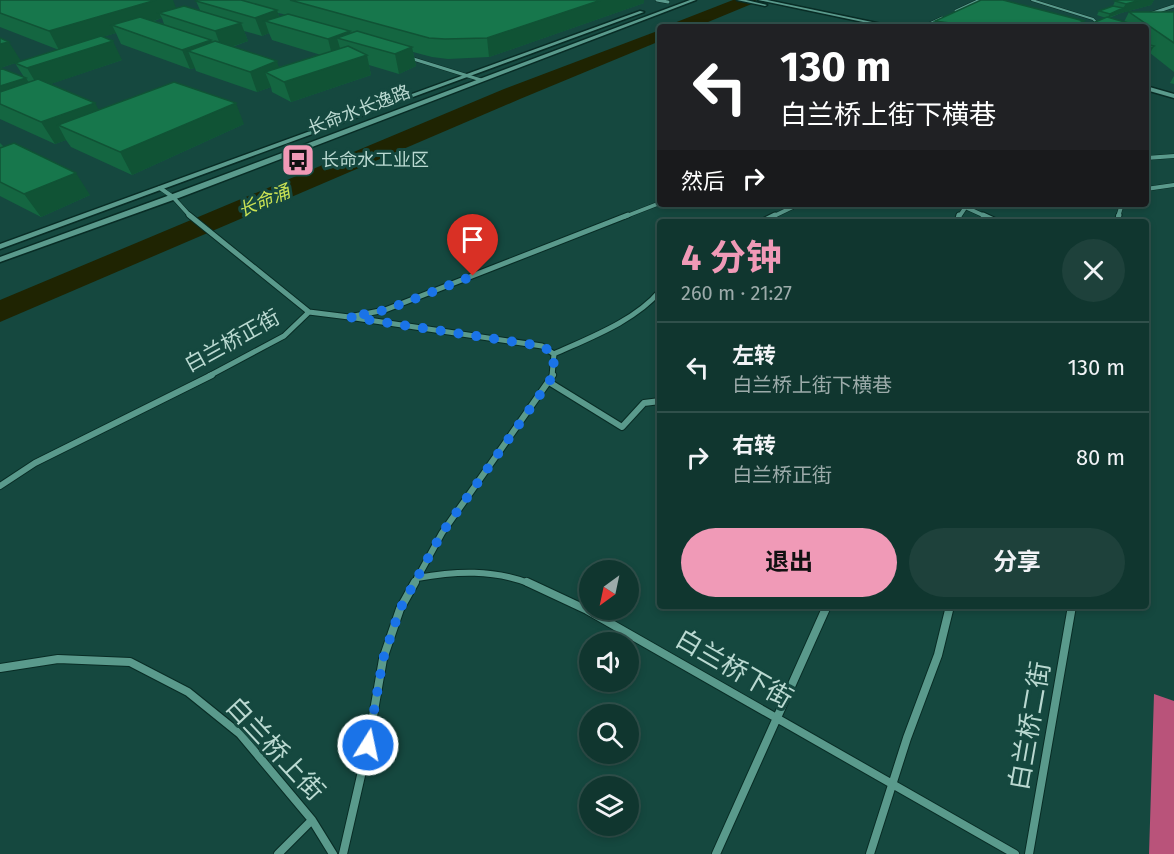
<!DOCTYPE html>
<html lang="zh">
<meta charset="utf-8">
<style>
body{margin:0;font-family:"Fira Sans","Noto Sans SC",sans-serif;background:#1e413b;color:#f1f3f6;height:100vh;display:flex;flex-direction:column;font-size:22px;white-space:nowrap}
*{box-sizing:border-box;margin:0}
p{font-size:20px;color:#9cabaa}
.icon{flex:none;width:33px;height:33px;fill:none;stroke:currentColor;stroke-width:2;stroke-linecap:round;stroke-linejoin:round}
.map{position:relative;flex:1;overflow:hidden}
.drawer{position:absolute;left:657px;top:219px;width:492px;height:390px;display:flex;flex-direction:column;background:#10362f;border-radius:6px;box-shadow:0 3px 9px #0003,0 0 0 2px #30504b}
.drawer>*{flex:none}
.banner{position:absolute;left:657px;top:24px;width:492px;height:183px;border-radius:6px;box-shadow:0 3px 9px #0003,0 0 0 2px #30504b;background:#202124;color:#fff;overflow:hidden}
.needle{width:39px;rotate:213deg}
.buttons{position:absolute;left:579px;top:560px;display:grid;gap:12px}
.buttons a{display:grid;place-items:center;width:60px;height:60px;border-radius:50%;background:#10362f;box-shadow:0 3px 9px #0003,0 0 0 2px #30504b;font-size:30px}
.pin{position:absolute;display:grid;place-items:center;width:51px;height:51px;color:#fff;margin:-62px -26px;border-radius:50% 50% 50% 0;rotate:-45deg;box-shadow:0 0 6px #0007}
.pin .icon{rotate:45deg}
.me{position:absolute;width:66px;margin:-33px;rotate:10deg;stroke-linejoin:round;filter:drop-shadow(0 0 4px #0008)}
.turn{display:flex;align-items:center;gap:21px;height:126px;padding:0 24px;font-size:27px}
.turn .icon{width:78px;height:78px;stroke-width:2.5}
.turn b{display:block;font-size:42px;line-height:51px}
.then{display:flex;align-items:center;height:57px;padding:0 24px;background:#0003;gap:12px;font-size:22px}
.round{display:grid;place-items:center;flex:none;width:63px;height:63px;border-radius:32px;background:#1e413b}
.summary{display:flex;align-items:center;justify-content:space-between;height:102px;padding:0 24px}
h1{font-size:36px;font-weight:700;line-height:45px;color:#f09ab7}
.button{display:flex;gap:12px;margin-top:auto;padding:12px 24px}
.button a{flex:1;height:69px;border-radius:36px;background:#f09ab7;color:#111;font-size:24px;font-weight:700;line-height:69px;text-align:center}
.button a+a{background:#1e413b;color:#f1f3f6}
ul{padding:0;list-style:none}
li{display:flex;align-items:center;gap:18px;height:90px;padding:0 24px;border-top:2px solid #30504b}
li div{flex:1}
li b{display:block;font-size:22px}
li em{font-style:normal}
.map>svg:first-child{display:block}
</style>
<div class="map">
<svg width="1174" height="854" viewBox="0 0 1174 854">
<rect width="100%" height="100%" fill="#15483f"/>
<path fill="#b9537a" d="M1154,694L1174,701V854H1149Z"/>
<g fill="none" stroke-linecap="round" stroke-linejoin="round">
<path fill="#1f2402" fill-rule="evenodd" d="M733,0H756L754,3L696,27H671L674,23Z
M660,30V41L520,99L0,322V300L504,89Z"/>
<g stroke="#082c25" stroke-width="3">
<path id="pedestrian" d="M1032,0L1093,19L1097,23L1096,27"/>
</g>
<g stroke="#082c25" stroke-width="4">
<path id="minor-far4" d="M657,0L668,2
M956,11L980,0
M1150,14L1174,6
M923,27L942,18
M407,57L481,80"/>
</g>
<g stroke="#082c25" stroke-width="5">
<path id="minor-far3" d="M1146,158L1174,156
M160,188L173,197L191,217
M1146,189L1174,185
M965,207L987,217
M624,217L660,203
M772,217L799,204
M959,217L967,205
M1118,217L1122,204"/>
</g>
<g stroke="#082c25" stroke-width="7">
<path id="minor-far2" d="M189,215L309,312
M983,215L998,222
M761,222L775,215
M957,222L959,215
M1117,222L1119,215
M355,318L542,346L554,354
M209,376L284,336L309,312L349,317L385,310L628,215
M552,376L554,354C589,338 635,321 660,291"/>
</g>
<g stroke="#082c25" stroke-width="8">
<path id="minor-far1" d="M549,382L622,427L644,403L660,401
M0,486L35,463L212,375
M417,578C456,571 493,569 531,584
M414,584L442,533L553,375"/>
</g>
<g stroke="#082c25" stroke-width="10">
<path id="minor" d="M527,582L587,610L1015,854
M0,668L58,659L130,662L188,692L240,734L312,820L333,854
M278,854L312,820
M343,854L368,745L383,659L400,609L415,582
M716,854L827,606
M870,854L907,738L938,655L950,606
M1029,854L1072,606"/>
</g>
<g stroke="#082c25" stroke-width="3">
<path id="tertiary" d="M690,0H696L176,199L0,262V257L170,195Z
M737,0H746L767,5L765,6Z
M758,0H767L896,27H887Z
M640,11L644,12L0,249V244Z
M1146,86L1174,94V98L1146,90Z"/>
</g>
<use href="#pedestrian" stroke="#5a9a8c" stroke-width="2"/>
<use href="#minor-far4" stroke="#5a9a8c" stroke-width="3"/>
<use href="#minor-far3" stroke="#5a9a8c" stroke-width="4"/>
<use href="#minor-far2" stroke="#5a9a8c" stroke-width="5"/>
<use href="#minor-far1" stroke="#5a9a8c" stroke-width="6"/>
<use href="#minor" stroke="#5a9a8c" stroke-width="8"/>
<use href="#tertiary" fill="#5a9a8c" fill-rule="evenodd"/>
</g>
<path fill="#146641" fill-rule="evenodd" d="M0,0L176,8L200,10L196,1L198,0H644V3L489,57L448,59L432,57L413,52L416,66L399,74L369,65L371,75L291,102L272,92L271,87L257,92L196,71L195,68L190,69L121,44L116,33L102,37L122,60L50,84L99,110L244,124L132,175L71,147L66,140L55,144L0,119V68L24,77L15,63L0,68V38L21,61L59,50L0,27ZM278,13L283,14L285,15L279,17ZM162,18L164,24L154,21ZM244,31L262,36L269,33L272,40L321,55L279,67L232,47L248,41Z
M1119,0H1154L1151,5L1121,13L1109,18L1124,22L1129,12H1174V72L1150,53L1146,60V27H1083L1106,18L1097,15L1099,11L1113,6L1115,1Z
M935,21H1084L1082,26L1079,27H941L933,26Z
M1174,76V84L1170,83Z
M0,143L4,147L90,195L41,217L0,196Z"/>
<path fill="#105335" d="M156,0H173L178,13H159L162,18L125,30L112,25L116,33L59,50L49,31Z
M601,0H644V3L489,57L487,38Z
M1140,0H1154L1151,5L1121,13L1107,18L1110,14L1123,8L1126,4Z
M277,10L282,26L265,21L269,33L262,36L255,18Z
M1084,21L1082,26L1079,27H1069Z
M241,23L248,41L222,50L215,31Z
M350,31L352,42L337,38L342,55L333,59L328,39Z
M211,40L219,59L188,51L195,68L190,69L182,50Z
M113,41L122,60L39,88L27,68Z
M9,42L21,61L0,68V44Z
M1154,46L1146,60V51Z
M412,47L416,66L399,74L395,54Z
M367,55L371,75L291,102L284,82Z
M277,61L283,81L265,72L271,87L257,92L250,72Z
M26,78L39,98L0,104V86Z
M95,103L107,124L58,125L66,140L55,144L41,122Z
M236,103L244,124L132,175L120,152Z
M76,173L90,195L41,217L24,194Z"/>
<path fill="#17774c" stroke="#105335" stroke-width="1.5" d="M0,0H156L49,31L0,13Z
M198,0H241L277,10L255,18L196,1Z
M290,0H601L487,38L445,39L429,38Z
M981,0H1003L1084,21L1069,27H979L935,21Z
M1119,0H1140L1126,4L1115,1Z
M184,6L241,23L215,31L159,13Z
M1113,6L1123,8L1110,14L1099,11Z
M1129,12H1174V43Z
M288,14L350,31L328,39L265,21Z
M140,17L211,40L182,50L112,25Z
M1107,17L1132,24L1126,27H1083Z
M357,31L412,47L395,54L337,38Z
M101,36L113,41L27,68L15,63Z
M0,38L9,42L0,44Z
M215,41L277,61L250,72L188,51Z
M1146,44L1154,46L1146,51Z
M348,46L367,55L284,82L265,72Z
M0,68L26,78L0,86Z
M38,79L95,103L41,122L0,104V92Z
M174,82L236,103L120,152L58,125Z
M14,143L76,173L24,194L0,182V148Z"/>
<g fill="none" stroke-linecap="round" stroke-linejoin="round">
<path stroke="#1a73e8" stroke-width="10" stroke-dasharray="0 18" d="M368,745L383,659L400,609L442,533L549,382L553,375L554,354L542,346L349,317L386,310L473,276"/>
</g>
<defs>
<g id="bus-square" transform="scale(1.725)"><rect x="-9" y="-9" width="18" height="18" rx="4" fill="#f09ab7" stroke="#15483f"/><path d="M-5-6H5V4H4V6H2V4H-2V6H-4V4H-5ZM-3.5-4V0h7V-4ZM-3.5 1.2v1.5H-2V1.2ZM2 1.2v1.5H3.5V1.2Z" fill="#111"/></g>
</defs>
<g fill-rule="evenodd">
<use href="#bus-square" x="298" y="160"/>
</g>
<g text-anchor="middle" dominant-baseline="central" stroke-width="6" stroke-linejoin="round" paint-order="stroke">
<g font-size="18" fill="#bad9d1" stroke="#15483f">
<text transform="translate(359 110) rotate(-21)">长命水长逸路</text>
</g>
<g font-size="18" fill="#bad9d1" stroke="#15483f" text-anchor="start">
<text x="321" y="160">长命水工业区</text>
</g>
<g font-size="18" font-style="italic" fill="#cbe354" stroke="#15483f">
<text transform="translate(264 201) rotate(-23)">长命涌</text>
</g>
<g font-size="21" fill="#bad9d1" stroke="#15483f">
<text transform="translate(232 341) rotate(-29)">白兰桥正街</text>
</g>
<g font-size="26" fill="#bad9d1" stroke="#15483f">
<text transform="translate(734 669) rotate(30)">白兰桥下街</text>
<text transform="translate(1030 726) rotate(-80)">白兰桥二街</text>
<text transform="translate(275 749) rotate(47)">白兰桥上街</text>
</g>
</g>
</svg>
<div class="buttons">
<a><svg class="needle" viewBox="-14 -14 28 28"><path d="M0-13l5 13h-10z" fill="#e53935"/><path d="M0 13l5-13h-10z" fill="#9cabaa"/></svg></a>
<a><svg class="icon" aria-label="sound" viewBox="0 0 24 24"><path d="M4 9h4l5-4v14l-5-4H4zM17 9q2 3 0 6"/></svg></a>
<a><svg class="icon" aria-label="search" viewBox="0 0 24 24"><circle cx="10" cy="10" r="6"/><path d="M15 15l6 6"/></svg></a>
<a><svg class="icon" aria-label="layers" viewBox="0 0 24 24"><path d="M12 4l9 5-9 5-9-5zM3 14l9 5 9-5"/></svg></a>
</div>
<div class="pin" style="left:473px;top:276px;background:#d93025"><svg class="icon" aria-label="arrive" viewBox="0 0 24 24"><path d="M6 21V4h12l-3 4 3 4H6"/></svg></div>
<svg class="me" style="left:368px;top:745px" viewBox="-20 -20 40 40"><circle r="17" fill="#1a73e8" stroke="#fff" stroke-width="3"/><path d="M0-11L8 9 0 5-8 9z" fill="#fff"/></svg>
<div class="banner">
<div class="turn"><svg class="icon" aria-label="left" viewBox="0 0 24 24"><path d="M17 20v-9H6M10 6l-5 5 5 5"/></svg><div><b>130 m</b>白兰桥上街下横巷</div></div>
<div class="then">然后<svg class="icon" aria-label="right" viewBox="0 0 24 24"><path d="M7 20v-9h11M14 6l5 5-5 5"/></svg></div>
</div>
<section class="drawer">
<div class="summary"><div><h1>4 分钟</h1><p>260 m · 21:27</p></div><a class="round"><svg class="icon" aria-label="close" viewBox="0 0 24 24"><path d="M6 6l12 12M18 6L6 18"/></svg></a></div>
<ul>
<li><svg class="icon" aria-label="left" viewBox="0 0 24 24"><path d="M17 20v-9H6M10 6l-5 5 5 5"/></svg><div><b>左转</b><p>白兰桥上街下横巷</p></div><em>130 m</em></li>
<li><svg class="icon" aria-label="right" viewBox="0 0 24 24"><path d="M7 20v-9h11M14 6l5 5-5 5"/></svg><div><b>右转</b><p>白兰桥正街</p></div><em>80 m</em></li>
</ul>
<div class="button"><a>退出</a><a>分享</a></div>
</section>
</div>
